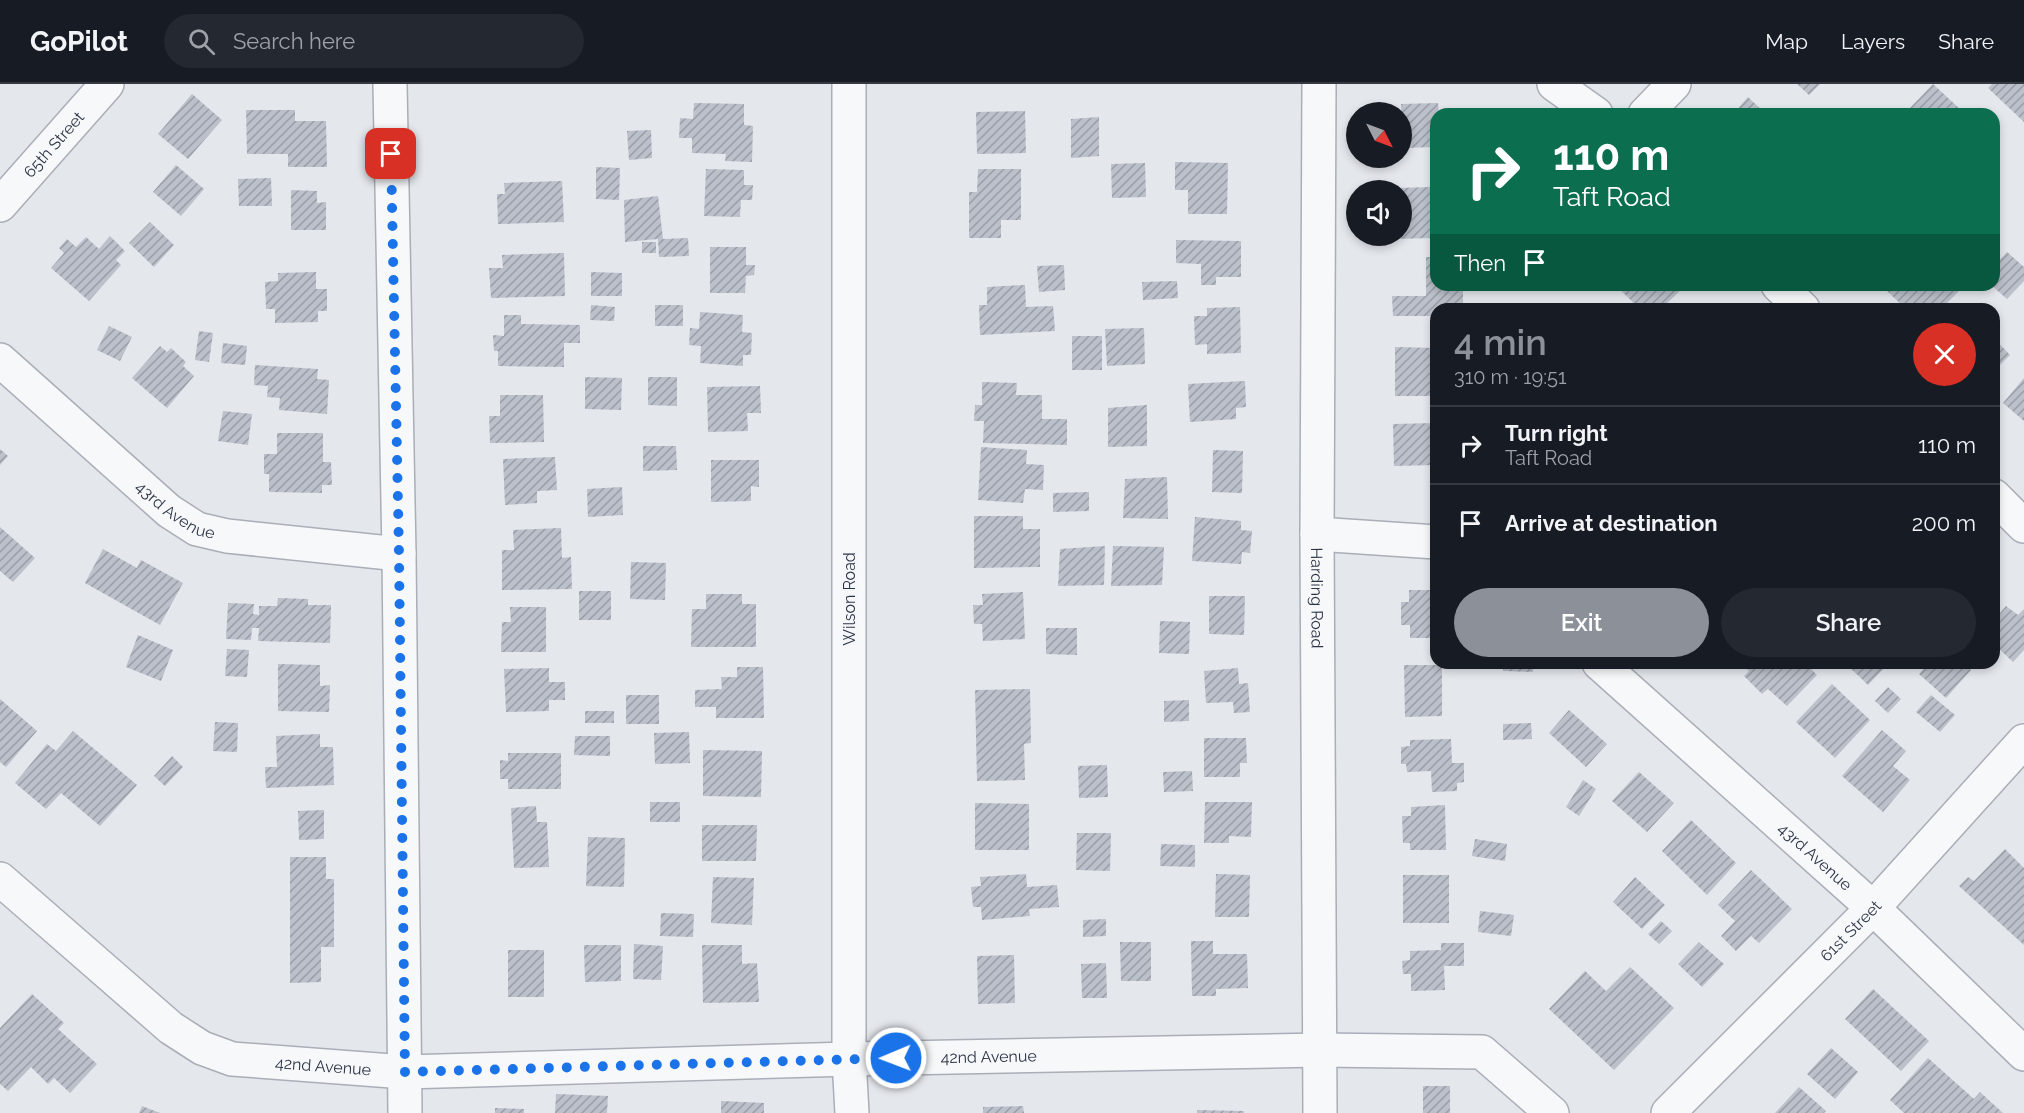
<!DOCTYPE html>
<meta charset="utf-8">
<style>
body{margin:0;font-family:Raleway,sans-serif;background:#242831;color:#f1f3f6;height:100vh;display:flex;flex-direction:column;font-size:22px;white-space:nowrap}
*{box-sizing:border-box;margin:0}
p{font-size:20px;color:#9ea1a6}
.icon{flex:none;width:33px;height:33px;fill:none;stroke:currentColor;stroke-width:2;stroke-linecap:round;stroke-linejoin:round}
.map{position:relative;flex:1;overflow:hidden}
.side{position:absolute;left:1430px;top:219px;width:570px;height:366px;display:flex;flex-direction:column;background:#171b24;border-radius:18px;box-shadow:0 3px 9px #0003}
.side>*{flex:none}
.banner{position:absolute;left:1430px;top:24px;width:570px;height:183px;border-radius:18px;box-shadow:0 3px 9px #0003;background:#0b6e4f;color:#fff;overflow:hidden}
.needle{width:39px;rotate:132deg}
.fabs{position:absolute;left:1346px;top:18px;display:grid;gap:12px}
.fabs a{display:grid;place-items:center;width:66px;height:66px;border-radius:50%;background:#171b24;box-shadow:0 3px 9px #0003;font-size:30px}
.pin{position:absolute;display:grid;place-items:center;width:51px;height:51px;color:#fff;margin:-26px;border-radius:12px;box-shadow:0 3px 9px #0006}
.me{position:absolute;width:66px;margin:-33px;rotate:269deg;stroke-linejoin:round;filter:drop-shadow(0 0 4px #0008)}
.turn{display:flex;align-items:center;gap:21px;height:126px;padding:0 24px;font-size:27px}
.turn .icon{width:78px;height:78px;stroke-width:2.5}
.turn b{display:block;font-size:42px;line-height:51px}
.then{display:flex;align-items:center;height:57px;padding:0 24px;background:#0003;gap:12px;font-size:22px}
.round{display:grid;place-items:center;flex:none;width:63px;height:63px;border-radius:32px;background:#242831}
.overview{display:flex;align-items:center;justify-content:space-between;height:102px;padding:0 24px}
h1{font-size:36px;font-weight:600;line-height:45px;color:#8c9099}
.cta{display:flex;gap:12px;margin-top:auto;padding:12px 24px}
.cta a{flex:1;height:69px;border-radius:36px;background:#8c9099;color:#fff;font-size:24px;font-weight:600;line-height:69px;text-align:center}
.cta a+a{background:#242831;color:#f1f3f6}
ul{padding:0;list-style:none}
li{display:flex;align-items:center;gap:18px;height:78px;padding:0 24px;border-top:2px solid #363941}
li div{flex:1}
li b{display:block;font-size:22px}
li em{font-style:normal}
header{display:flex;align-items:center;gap:36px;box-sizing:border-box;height:84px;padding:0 30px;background:#171b24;border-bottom:2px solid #363941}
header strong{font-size:28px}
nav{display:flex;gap:33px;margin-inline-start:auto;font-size:21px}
.search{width:420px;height:54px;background:#242831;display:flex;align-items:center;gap:15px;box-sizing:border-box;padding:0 21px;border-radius:33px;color:#9ea1a6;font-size:22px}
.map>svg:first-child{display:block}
</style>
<header>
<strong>GoPilot</strong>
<div class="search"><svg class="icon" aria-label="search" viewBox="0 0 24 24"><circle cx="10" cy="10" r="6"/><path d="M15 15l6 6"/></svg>Search here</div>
<nav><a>Map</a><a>Layers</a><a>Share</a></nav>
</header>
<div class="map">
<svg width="2024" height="1029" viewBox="0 0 2024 1029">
<defs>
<pattern id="building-hatch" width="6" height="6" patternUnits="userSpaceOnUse" patternTransform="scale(1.5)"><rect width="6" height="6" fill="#bbc0ca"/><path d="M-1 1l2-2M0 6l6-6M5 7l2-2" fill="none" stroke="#989da6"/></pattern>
</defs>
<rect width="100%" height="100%" fill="#e4e7ec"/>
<path fill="url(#building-hatch)" d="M1797,0H1820L1809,11Z
M1933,0L1961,26L1957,30H1912L1908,26Z
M1992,0H2024V38L1988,4Z
M192,10L222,36L188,75L158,50Z
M1748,13L1766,30H1733Z
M694,19L744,20V41L753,42L752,78L725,77L726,70L692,69V54H679L680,34L693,35Z
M1438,19L1439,30H1436V63L1403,64L1401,20Z
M246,26H295V37H326L327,83H288V70H247Z
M1025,27L1026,69L977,70L976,28Z
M1099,33V72L1071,74V35Z
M651,46L652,74L629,76L627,47Z
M1175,78L1228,79L1227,130H1188V106H1175Z
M1145,79L1146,113L1112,114L1111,80Z
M176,81L204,105L181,132L153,108Z
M596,83L620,84L619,116L596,115Z
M706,85L744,86V101H753L752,116H741L740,133L704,132Z
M978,85H1021V136H1001V154H969V108H977Z
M271,94L272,122H239L238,95Z
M562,97L564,138L498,140L497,110H505L504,99Z
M1432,103L1433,154L1395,155V152H1401V106H1395V104Z
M291,106L317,107V119L326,118V146H291Z
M658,112L663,155L688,154L689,172L659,173L658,155L625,158L624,116Z
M150,138L174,161L154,183L129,159Z
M110,152L125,167L116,176L121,181L89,217L51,184L64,169L59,164L67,155L76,163L86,153L99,165Z
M1176,156L1241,157V193H1216V201H1201V180L1176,179Z
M642,158H656V169H642Z
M710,163H746V181H755L754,191L746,192L745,209H710Z
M2007,168L2024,183V197L2007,215L1991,201H1994V182Z
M564,169L565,212L491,214L489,184H503L502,171Z
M1426,173H1436V201H1463V225H1436V232H1393L1392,212H1426Z
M1064,181L1065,206L1039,208L1037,182Z
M316,188V205H327V227H318V238L275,239V225H266L265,198L278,197V189Z
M591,188L622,189V212H591Z
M1177,197L1178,214L1143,216L1142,198Z
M1025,201L1026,223L1053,222L1055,247L980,251L979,221H987V203Z
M1615,201H1680L1683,204L1661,225H1640Z
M1893,201H1957L1961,205L1941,225H1920L1916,221L1912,225H1906L1887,207Z
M591,221L615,223L614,237L590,236Z
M655,221H683V242H655Z
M1240,223L1241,269L1207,270V260L1195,261L1194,232H1207V224Z
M700,228L743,231L742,248L752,249L751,271H743V282L700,279L701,262L689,261L690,244L699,245Z
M504,231H521V240L580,241V259H564V283L498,282V267H494L493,251L504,252Z
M109,242L132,253L120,277L97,266Z
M1144,244L1145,280L1107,282L1105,245Z
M199,247L213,249L209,278L195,276Z
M1072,252H1102V286H1072Z
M1994,254L2010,271L1994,287Z
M223,259L247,262L245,281L221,279Z
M160,262L167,268L171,264L186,278L183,282L194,292L167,324L132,294Z
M1395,263L1436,264V312H1395Z
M255,281L318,285L317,295L329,296L327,330L279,326L280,314L267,313L268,302L254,301Z
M585,293L622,294L621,326L585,325Z
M648,293H677V322L648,321Z
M2024,294V337L2003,319Z
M1245,297L1246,323L1236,324V335L1190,338L1188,300Z
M982,298L1017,299L1016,311H1042V335H1067V361L983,359L984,337H974L975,321H982Z
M760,302L761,329H747L748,347L708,348L707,303Z
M500,311H543L544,358L490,359L489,332H500Z
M1147,321V362L1108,363V324Z
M223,327L252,330L248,361L218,357Z
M1436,339V381L1394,382L1393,340Z
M277,349H323V378H331L332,401H322V409L269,408V390H264V370H277Z
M643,362H676L677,386L643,387Z
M981,363L1027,366L1026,380L1044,381L1043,406L1025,405L1023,419L978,416Z
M0,365L8,372L0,381Z
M1213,366L1243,367L1242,409L1212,408Z
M555,373L557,406L537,407V419L505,421L503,375Z
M711,376H759V403L751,402V417L711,418Z
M1167,393L1168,435L1123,434L1125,395Z
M622,403L623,431L588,433L587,405Z
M1089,408V427L1053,428V409Z
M974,432H1023V445H1040V483L974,484Z
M1195,433L1241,437V446L1252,447L1250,469L1242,468L1241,480L1192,477Z
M0,443L35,474L13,498L0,487Z
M561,444L562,474L571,473L572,505L502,506V466H514L513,446Z
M1105,462L1104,501L1058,502L1060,465Z
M1113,462L1164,463L1162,501L1111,502Z
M103,465L137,484L141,476L183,499L160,541L85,499Z
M631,478L666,479L665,516L630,515Z
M1409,506H1436V554H1410V541H1401V518H1409Z
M579,507H611V536H579Z
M1023,508L1025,555L983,557L982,540H974L973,521H983L982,510Z
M706,510H742V520H756V563H691L692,525H706Z
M1209,512H1245L1244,551L1209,550Z
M278,514L308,515V521H331L330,559L258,557L259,544H252L251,556L226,555L228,519L254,520L253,530L259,531V522H277Z
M2006,522L2018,531L2024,525V566L2013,578L1994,560V536Z
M510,523H546V568H501L502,538H511Z
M1160,537L1190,538L1189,570L1159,569Z
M1046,544H1077V571L1046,570Z
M138,551L173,566L161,597L126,583Z
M227,565L249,566L247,593L225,592Z
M1503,579H1533V588L1503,587Z
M1745,579H1805L1817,591L1787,622L1768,605L1762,610L1744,592L1749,587L1743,581Z
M1845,579H1889L1868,601Z
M1929,579H1964L1971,586L1946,614L1919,590Z
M278,580L320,581V602L330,601L329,628L278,627Z
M1404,581H1442V632L1405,633Z
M737,583H763L764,634H716V623H695V606L722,605L721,593H737Z
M549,584V598H565V616H549V627L506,628L504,585Z
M1238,584L1239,600L1248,599L1250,628L1234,629L1233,618L1206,619L1204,587Z
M1832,600L1870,636L1835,674L1796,638Z
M1888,603L1901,615L1888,629L1875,617Z
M1030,605L1031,659L1024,660L1025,696L977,697L975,606Z
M626,611H659V640H626Z
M1931,611L1955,631L1940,648L1916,628Z
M0,615L37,647L6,683L0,678Z
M1189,616V637L1164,638V617Z
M1569,626L1607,660L1586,683L1549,649Z
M585,627H614V639H585Z
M215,638L238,639L237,668L213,667Z
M1531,639L1532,655L1503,656V640Z
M1882,646L1906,667L1893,682L1910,696L1883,728L1842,692Z
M73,647L137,701L100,742L61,709L46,725L15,699L47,660L56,667Z
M689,648L690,679L655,680L654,649Z
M320,650V663H333L334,701L266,704L265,683H277L276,652Z
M575,652H610V672L574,671Z
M1204,654H1246L1247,679H1240V693H1204Z
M1451,655L1452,679H1464V698L1457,699V707L1432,708L1431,687L1407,688L1406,680H1401V663L1410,662V656Z
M703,666L762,667L761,713L703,712Z
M508,669H561V705H508V695H500V676L508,677Z
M172,672L183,683L165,702L154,692Z
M1107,681L1108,713L1079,714L1078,682Z
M1192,687L1193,707L1164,708L1163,688Z
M1639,688L1674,719L1647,748L1612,717Z
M1583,696L1596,705L1579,732L1566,723Z
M650,718H680V738H650Z
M1205,718H1252L1251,753L1229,752V759H1204Z
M975,719L1029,720V766H975Z
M1445,721L1446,766H1410V759H1403L1402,732H1411V723Z
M536,722L537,738H547L549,783L514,784L511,724Z
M324,726V755L299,756L298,727Z
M1691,736L1736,779L1707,811L1662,767Z
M702,741H757L756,777H702Z
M1077,749H1111L1110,787L1076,786Z
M588,753L625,754L624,803L586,802Z
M1475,755L1507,760L1505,777L1472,772Z
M1161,760L1195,761V783L1160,782Z
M2005,765L2024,784V861L1959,802L1968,793L1974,797Z
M290,773H326V795H334V863H321V898L290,899Z
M1751,786L1792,825L1759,859L1751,852L1736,867L1721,852L1735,837L1718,821Z
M1026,790L1027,803L1057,801L1059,823L1029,825L1030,832L982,836L981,823H973L971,803L981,802L980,793Z
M1216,790L1250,791L1249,833H1215Z
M1403,791H1449V839H1403Z
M713,793L754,794L752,841L711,839Z
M1635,793L1665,821L1642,845L1613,818Z
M1480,827L1514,831L1511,852L1478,848Z
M661,829L694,830L693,853L660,852Z
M1106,835V852L1083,853V836Z
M1661,837L1672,847L1659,860L1648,850Z
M1191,857H1213V870H1247L1248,904L1216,905V912H1192Z
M1120,858H1151V897H1121Z
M1699,858L1724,880L1702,903L1678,880Z
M1441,859H1464V882H1444L1445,906L1411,907V890H1403L1402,877L1410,876V867L1441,866Z
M634,860L663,862L661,896L633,895Z
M584,861H621V897L585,898Z
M702,861H742V880L757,879L759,918L703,919Z
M508,866H544V913H508Z
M1014,871L1015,919L978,920L977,872Z
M1106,879L1107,914H1082L1081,880Z
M1630,883L1674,924L1614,986L1549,925L1585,887L1606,907Z
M1873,905L1929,957L1901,987L1845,935Z
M32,910L64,939L58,945L97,980L70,1009L54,994L48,1000L31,983L8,1007L0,1000V944Z
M1831,964L1858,988L1835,1015L1807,990Z
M1928,974L1974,1015L1980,1008L2003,1029H1904L1890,1016Z
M1423,1002H1450V1029H1423Z
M1799,1003L1826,1027L1824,1029H1775Z
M556,1010L608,1012L607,1029H555Z
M721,1017L764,1019V1029H721Z
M142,1022L160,1029H139Z
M1023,1022L1024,1029H983V1023Z
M495,1024L524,1025V1029H495Z
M1197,1026L1244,1027V1029H1197Z"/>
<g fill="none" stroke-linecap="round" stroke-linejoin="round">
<g stroke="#a9aeb7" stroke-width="36">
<g id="minor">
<path d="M390,0L399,470L405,1029"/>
<path d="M849,0V975L852,1029"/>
<path id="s1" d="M1319,0L1317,450L1320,1029"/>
<path d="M1554,0L1596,30"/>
<path d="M1645,30L1674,0"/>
<path id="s2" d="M0,121L107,0"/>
<path d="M1778,201L1803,225"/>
<path id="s3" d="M0,276L169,427L197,445L227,452L399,470"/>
<path d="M1994,412L2024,442"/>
<path d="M1317,450L1436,458"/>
<path id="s4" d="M1599,579L1873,824L2024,970"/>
<path id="s5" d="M0,795L171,944L202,964L232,975L405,988L849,975L1319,966L1482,968L1552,1029"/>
<path id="s6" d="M1668,1029L1873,824L2024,657"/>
</g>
</g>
<use href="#minor" stroke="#f7f8fa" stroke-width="33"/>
</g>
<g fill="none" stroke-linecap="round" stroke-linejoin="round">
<path stroke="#1a73e8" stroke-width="10" stroke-dasharray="0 18" d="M391,70L399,470L405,988L896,974"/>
</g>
<g text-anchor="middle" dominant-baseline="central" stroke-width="4.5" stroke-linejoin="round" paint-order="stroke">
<g font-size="16" fill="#2b3445" stroke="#f4f6f9">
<text stroke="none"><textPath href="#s2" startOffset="81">65th Street</textPath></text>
<text stroke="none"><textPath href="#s3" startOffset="232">43rd Avenue</textPath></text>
<text stroke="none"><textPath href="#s1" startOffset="514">Harding Road</textPath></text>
<text transform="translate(849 515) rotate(-90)">Wilson Road</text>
<text stroke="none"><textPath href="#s4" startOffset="290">43rd Avenue</textPath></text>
<text stroke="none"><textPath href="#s6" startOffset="258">61st Street</textPath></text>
<text stroke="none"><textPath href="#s5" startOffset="1053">42nd Avenue</textPath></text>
<text stroke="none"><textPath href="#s5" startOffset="387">42nd Avenue</textPath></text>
</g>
</g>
</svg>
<div class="fabs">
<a><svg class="needle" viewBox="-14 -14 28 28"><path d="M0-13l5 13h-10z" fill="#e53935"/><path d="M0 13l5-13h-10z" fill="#9ea1a6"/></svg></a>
<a><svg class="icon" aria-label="sound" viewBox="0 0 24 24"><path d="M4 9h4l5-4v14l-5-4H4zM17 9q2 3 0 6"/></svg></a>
</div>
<div class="pin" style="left:391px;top:70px;background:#d93025"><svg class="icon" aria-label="arrive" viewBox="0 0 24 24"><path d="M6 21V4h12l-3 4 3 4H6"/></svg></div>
<svg class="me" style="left:896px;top:974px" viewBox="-20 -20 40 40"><circle r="17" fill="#1a73e8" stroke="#fff" stroke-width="3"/><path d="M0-11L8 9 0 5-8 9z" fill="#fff"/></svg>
<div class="banner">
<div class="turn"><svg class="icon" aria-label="right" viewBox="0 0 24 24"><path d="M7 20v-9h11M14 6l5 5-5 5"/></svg><div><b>110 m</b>Taft Road</div></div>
<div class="then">Then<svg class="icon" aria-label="arrive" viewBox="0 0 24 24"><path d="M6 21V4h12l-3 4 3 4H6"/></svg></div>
</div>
<section class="side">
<div class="overview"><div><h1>4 min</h1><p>310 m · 19:51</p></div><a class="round" style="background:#d93025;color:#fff"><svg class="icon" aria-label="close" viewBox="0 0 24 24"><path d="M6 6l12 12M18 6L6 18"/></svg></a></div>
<ul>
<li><svg class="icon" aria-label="right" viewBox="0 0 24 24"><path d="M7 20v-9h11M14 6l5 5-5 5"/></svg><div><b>Turn right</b><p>Taft Road</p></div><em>110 m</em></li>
<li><svg class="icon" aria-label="arrive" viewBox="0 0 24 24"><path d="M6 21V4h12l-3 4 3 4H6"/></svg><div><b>Arrive at destination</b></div><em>200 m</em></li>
</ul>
<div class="cta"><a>Exit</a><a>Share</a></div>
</section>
</div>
